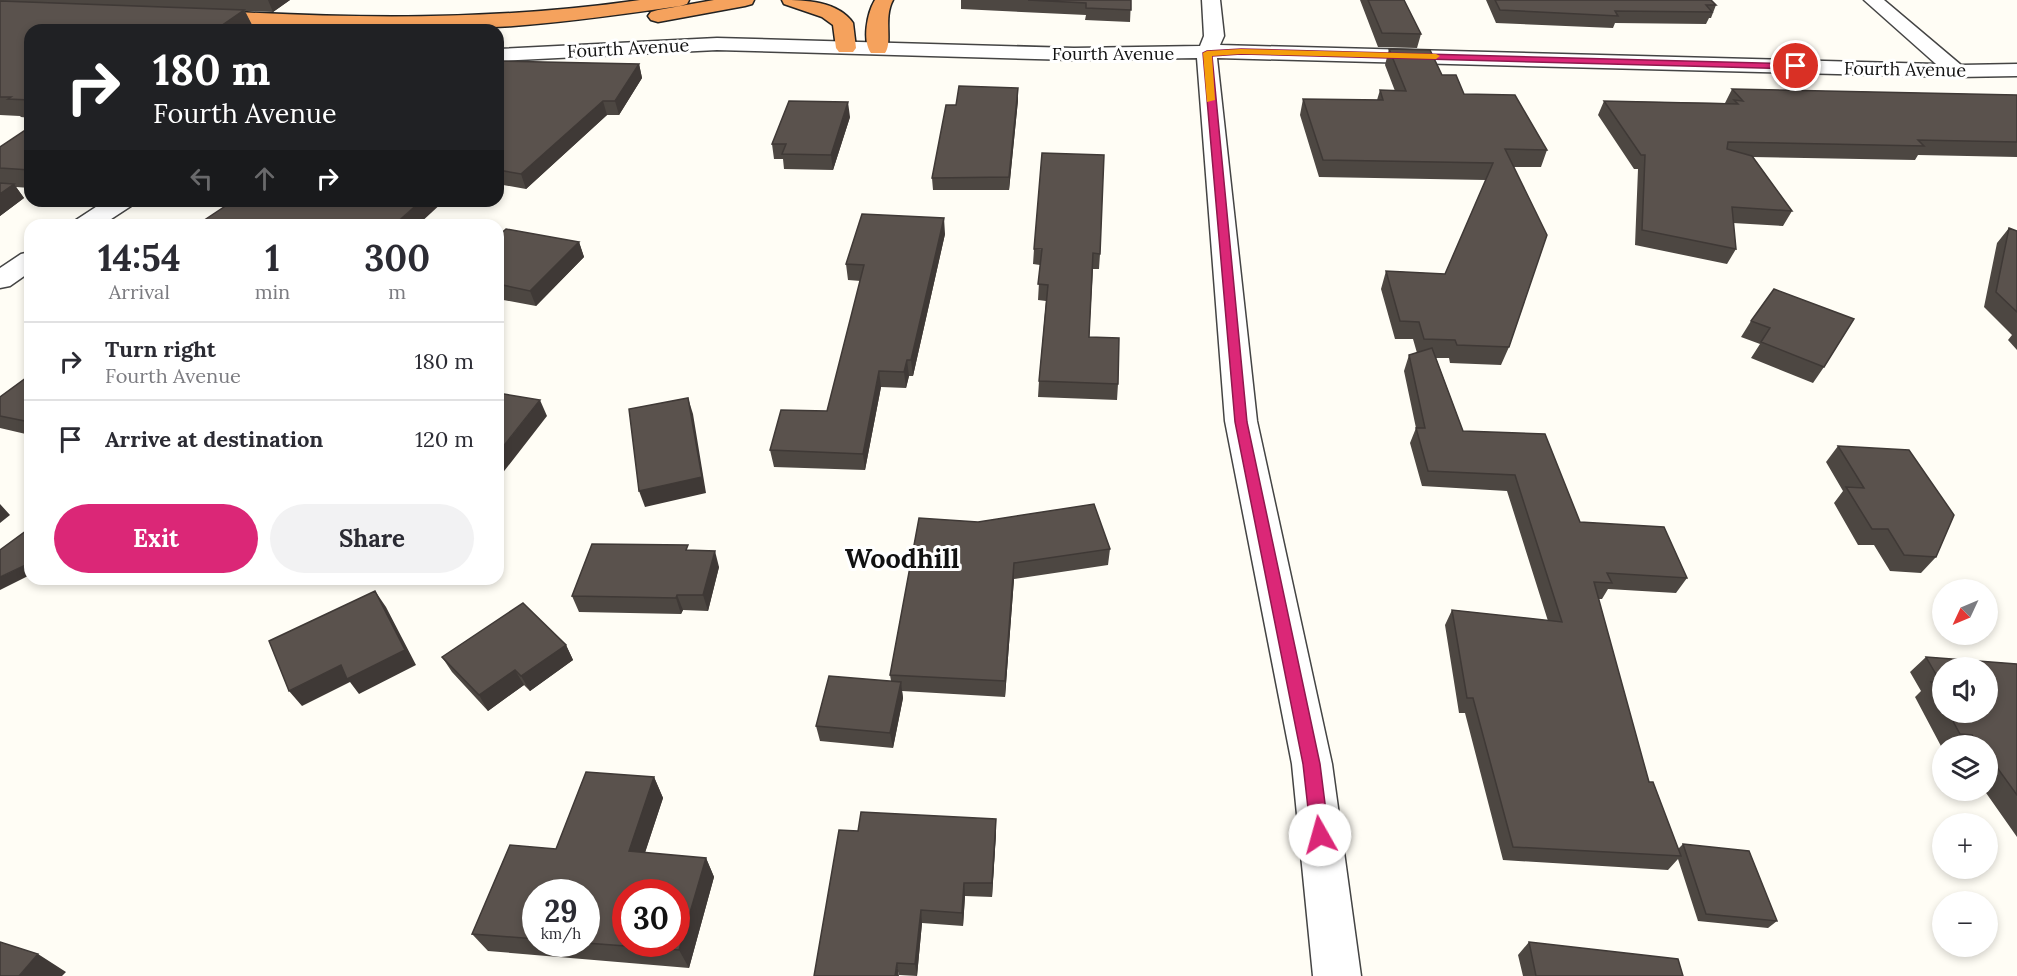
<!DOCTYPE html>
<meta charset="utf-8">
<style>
body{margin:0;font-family:Lora,serif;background:#f2f2f3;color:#2b2b33;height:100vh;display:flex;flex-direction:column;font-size:22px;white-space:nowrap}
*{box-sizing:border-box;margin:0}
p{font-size:20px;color:#7c7c81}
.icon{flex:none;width:33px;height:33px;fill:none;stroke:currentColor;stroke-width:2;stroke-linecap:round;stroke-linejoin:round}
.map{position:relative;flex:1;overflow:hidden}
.details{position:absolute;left:24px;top:219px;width:480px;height:366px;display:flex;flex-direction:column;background:#fff;border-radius:18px;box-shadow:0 3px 9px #0003}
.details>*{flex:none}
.hud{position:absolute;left:24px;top:24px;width:480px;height:183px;border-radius:18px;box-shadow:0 3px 9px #0003;background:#202124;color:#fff;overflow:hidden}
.needle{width:39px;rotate:226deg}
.buttons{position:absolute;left:1932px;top:579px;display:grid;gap:12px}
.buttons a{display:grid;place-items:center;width:66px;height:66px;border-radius:50%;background:#fff;box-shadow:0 3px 9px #0003;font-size:30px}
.speed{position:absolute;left:522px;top:879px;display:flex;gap:12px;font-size:30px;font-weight:700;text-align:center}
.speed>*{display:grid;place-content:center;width:78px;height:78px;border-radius:50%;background:#fff;box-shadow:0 3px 9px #0003;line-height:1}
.speed small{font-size:15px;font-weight:400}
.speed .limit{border:9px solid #d22;background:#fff;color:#111}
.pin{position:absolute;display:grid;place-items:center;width:51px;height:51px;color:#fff;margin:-26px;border:3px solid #fff;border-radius:50%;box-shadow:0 2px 6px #0007}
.me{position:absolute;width:66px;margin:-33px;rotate:353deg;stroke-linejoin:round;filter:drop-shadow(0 0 4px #0008)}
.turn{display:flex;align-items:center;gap:21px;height:126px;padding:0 30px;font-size:27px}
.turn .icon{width:78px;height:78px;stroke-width:2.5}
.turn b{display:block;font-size:42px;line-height:51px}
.lanes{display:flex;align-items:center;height:57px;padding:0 30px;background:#0003;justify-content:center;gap:30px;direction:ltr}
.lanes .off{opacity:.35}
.eta{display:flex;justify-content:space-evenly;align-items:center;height:102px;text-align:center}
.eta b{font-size:36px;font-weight:700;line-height:42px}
.action{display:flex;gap:12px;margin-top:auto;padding:12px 30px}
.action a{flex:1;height:69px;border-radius:36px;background:#db2777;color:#fff;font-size:24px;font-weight:700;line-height:69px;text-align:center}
.action a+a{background:#f2f2f3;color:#2b2b33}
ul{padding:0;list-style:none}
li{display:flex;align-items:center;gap:18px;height:78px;padding:0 30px;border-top:2px solid #e1e1e2}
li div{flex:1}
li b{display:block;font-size:22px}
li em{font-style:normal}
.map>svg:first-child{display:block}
</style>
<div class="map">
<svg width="2017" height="976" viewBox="0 0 2017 976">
<rect width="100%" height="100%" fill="#fffdf5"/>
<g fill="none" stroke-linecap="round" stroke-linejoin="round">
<g stroke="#444" stroke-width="3">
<path id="minor" d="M1202,0H1220L1224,36L1220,45L1936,64L1864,0H1884L1961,65L2017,64V76L1956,77L1217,58L1257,421L1332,764L1361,976H1313L1292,764L1225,421L1197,58L1074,60L717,50L498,61V49L717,38L1074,48L1200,46L1204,36Z
M105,201H134L131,206L102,225H72L76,220Z
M30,252V272L10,286L0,288V268L21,254Z"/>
</g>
<g stroke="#222" stroke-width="3">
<path id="highway" d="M640,0H689L687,4L680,6C624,14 569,22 513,26C410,32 306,28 203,22L196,20L193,16L196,12L203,10C349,19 495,21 640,0Z
M714,0H754L752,4L745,6L658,22L651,20L648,16L651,12L658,10Z
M782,0C805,0 838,1 853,23L856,48L853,52H839L836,48L833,25L822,17L784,4Z
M875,0H893C883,18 893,42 885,53H871C862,41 867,13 875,0Z"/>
</g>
<use href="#minor" fill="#fff" fill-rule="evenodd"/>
<use href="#highway" fill="#f5a25d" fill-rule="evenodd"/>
</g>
<path fill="#4d4742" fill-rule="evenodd" d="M0,0H290L273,12L245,11L253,27L249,30H30V118L21,117L20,116L0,115Z
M961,0H1131L1130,22L1085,20L1086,15L961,9Z
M1360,0H1404L1421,34L1417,48L1378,47Z
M1486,0H1711L1716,5L1711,18H1709L1706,24L1615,23L1613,28L1496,23Z
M1389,49L1442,75L1464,94L1547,150L1541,167H1514L1509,347L1501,365L1450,363L1449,358H1436L1463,431L1580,522L1687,578L1676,593L1608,589L1602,599H1598L1649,782L1678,849L1683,844L1777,921L1768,928L1698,921L1678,859L1668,870L1503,860L1465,713H1459L1445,625L1452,610L1548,621L1507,491L1422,486L1410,443L1416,428L1404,371L1409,355L1417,353L1413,339H1395L1381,289L1386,271L1445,274L1486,180L1319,177L1300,115L1303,99L1377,100L1380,90L1395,91L1385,65Z
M498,61L639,64L642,78L619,115H607L526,189L498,184Z
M1732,89L2017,95V157L1918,155L1915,160L1753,157L1792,211L1783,226L1733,223L1736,249L1727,264L1635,245L1638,169H1634L1598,115L1604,101L1725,103Z
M1018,100L1009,190H933L932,178L956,105Z
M850,117L833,170L784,169L783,159H774L772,144Z
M30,127V188L16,187L24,198L0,216V147Z
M2009,228L2017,231V350L2008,340L2012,335L1984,307L1997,243Z
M945,234L913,376H909L906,388L881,387L865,470L774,467L770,450L827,411L861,281L848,280L846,264Z
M498,236L579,242L584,257L536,306L498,299Z
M1034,249L1100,254L1099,269H1093L1089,337L1118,384L1117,400L1038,397L1039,381L1046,301L1038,300L1040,265L1033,264Z
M1774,289L1824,367L1813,383L1751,358L1760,344L1741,337L1751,321Z
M30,375V435L0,428V397Z
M1838,446L1936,557L1921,573L1890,571L1874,545H1858L1834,503L1843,491L1826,462Z
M919,518L1110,549L1108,565L1014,579L1005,697L902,691L903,698L893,748L820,741L816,726L891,681L890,675Z
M689,550L719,567L708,611L683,610L681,614L579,612L572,596Z
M566,645L573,660L530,691L524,685L488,711L452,672L442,657Z
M1926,657L2017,664V837L1984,790H1988V746H1942V748L1915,697L1921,691L1910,672ZM1942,668L1988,712H1942Z
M654,777L663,798L645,853L706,858L714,877L689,968L488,951L472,934L556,849ZM536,892H586V944H536Z
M996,819V833L992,897L965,896L963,926L922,923L917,976L899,975L858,831Z
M1529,942L1683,976H1523L1518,955Z"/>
<path fill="#3f3936" d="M268,0H290L273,12Z
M244,10L253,27L249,30H215Z
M639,64L642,78L619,115L615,101Z
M1018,88V100L1009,190V177Z
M603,101L607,115L526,189L521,174Z
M848,102L850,117L833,170L831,155Z
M14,184L24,198L0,216V194Z
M421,201H444L418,225H394Z
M944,218L945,234L913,376L911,360Z
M579,242L584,257L536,306L530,291Z
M907,360L909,376L906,388L904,372Z
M879,371L881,387L865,470L863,454Z
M688,398L693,414L706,493L645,507L639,491Z
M540,400L547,416L498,479V453Z
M0,504L10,515L0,523Z
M715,551L719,567L708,611L703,595Z
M30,563V575L0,590V577Z
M1014,563V579L1005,697V681Z
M375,591L386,607L416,665L359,694L350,682L302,706L289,691L341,665Z
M677,595L683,610L681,614L676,598Z
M566,645L573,660L530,691L521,676Z
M515,670L524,685L488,711L479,695Z
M901,682L903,698L893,748L890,733Z
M654,777L663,798L639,870L629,851Z
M996,819V833L992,897V883Z
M706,858L714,877L689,968L679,950Z
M964,883L965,896L963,926L962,913Z
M921,910L922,923L917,976L915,964Z
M38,954L66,972L62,976H19Z
M897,963L899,976H895Z"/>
<path fill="#5a524d" stroke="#3f3936" stroke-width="1.5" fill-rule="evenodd" d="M1028,0H1131V10L1086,8V3Z
M1368,0H1404L1421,34L1382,33Z
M1495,0H1711L1716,5H1706L1712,12L1615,11L1618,16L1500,10Z
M0,1L244,10L215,30H30V100L8,99L11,97H0Z
M1389,49L1430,50L1442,75H1456L1464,94L1515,95L1547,150L1505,149L1547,235L1509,347L1457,345L1455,340L1424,339L1419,322L1400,321L1386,271L1445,274L1493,163L1323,160L1303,99L1383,100L1380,90L1406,91Z
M498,61H499L639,64L615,101H603L521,174L498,170Z
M959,86L1018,88L1009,177L932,178L946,105H956Z
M1732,89L2017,95V142L1918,140L1924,146L1728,142L1727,149L1752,156L1792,211L1732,207L1736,249L1642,230L1645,155H1641L1604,101L1738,104L1734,100L1743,101Z
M789,101L848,102L831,155L782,154L786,144H772Z
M30,127V170L0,168V147Z
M1042,153L1104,155L1100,254L1093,253L1089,337L1119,338L1118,384L1039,381L1048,285L1038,284L1042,249H1034Z
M0,183L14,184L0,194Z
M233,201H421L394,225H197Z
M862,214L944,218L911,360H907L904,372L879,371L863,454L770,450L781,410L827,411L864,265L846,264Z
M2009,228L2017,231V312L1996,292Z
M506,229L579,242L530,291L498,284V236Z
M1774,289L1854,319L1824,367L1761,342L1770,328L1751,321Z
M1432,348L1463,431L1545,434L1580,522L1664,527L1687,578L1607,573L1612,583L1594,582L1649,782H1653L1681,856L1513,847L1473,698H1467L1452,610L1562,622L1515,475L1428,471L1416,428H1425L1409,355Z
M30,375V422L0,416V397Z
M498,393L540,400L498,453Z
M688,398L702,477L639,491L629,409Z
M1838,446L1909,450L1954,515L1936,557L1904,555L1888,529H1872L1846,487L1864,488Z
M1094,504L1110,549L1014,563L1005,681L890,675L919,518L978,522Z
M30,528V563L0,577V550Z
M592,544L688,545L686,550L715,551L703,595H677L676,598L572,596Z
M375,591L405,650L347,679L341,665L289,691L269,641Z
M523,603L566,645L521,676L515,670L479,695L442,657Z
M1926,657L2017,664V795L1988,755V746H1980L1972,735L1960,734L1948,712H1988V668H1942V702L1931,682L1941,683Z
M829,676L901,682L890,733L816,726Z
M586,772L654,777L629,851L706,858L679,950L586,943V892H536V939L472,934L510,845L556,849ZM626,892H676V944H626Z
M861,812L996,819L992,883H964L962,913L921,910L915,964L897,963L895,976H814L839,830L858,831Z
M1683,844L1749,851L1777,921L1706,914Z
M0,942L38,954L19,976H0Z
M1529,942L1678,959L1683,976H1536Z"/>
<path fill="#db2777" stroke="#8e194d" stroke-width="1.5" d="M1241,49L1796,64L1800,66L1796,69L1241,54L1212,56L1247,422L1320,764L1329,835L1326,841L1320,843L1314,841L1311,835L1303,764L1235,422L1203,53L1207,51Z"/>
<path fill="#f59e0b" d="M1241,49L1436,54L1440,56L1436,59L1241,54L1212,56L1215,100L1207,102L1203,53L1207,51Z"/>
<g text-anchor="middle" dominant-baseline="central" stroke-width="6" stroke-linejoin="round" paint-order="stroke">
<g font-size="18" fill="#111" stroke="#fff">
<text transform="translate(628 48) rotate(-3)">Fourth Avenue</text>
<text x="1113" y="53">Fourth Avenue</text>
<text transform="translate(1905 69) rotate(1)">Fourth Avenue</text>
</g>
<g font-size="27" font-weight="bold" fill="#111" stroke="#fff">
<text x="902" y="558">Woodhill</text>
</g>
</g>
</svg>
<div class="buttons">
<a><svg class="needle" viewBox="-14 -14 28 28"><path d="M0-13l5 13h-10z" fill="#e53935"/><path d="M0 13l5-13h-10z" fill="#7c7c81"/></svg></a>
<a><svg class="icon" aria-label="sound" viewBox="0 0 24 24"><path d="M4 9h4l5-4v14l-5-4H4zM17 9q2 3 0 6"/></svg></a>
<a><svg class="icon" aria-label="layers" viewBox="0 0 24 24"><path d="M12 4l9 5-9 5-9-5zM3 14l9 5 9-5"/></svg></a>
<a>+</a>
<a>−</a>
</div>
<div class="speed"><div>29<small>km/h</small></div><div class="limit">30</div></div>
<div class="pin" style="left:1796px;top:66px;background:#d93025"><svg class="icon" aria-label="arrive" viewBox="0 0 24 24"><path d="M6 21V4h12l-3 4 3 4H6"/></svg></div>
<svg class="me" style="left:1320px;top:835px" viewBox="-20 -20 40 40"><circle r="19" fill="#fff"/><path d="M0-13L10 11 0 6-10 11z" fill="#db2777"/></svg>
<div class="hud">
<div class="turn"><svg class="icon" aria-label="right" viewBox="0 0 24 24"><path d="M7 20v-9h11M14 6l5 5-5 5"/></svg><div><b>180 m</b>Fourth Avenue</div></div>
<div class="lanes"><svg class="icon off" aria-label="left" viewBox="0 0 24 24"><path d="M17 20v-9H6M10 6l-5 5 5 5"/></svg><svg class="icon off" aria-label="ahead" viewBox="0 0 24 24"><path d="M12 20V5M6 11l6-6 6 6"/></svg><svg class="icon" aria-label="right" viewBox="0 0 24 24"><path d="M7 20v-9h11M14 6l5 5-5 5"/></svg></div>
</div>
<section class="details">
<div class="eta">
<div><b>14:54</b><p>Arrival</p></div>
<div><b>1</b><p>min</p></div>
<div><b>300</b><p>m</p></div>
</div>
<ul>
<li><svg class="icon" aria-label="right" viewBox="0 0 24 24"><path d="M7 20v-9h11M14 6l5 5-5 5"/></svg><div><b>Turn right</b><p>Fourth Avenue</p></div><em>180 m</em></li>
<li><svg class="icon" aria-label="arrive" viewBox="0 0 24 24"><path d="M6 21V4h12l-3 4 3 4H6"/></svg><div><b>Arrive at destination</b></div><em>120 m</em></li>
</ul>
<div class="action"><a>Exit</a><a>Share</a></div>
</section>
</div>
